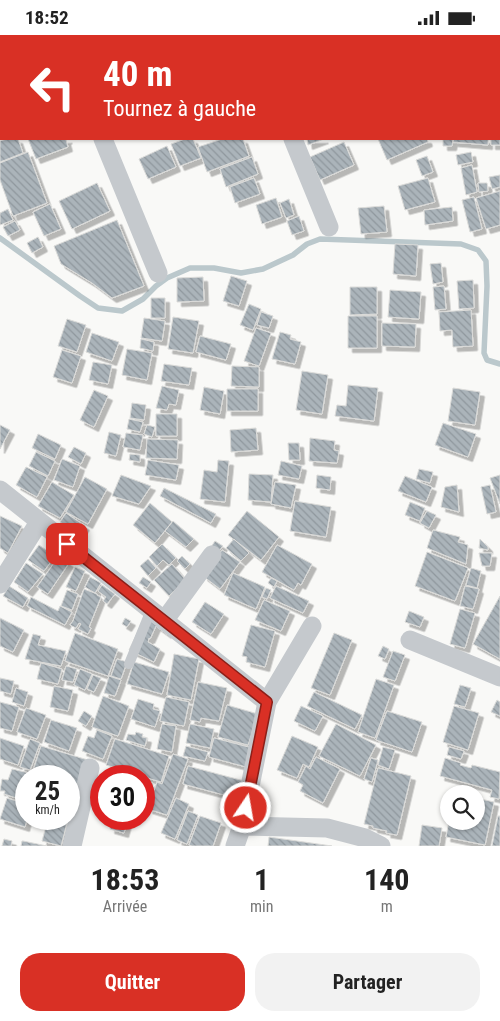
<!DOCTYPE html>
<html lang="fr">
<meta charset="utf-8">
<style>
body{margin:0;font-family:"Roboto Condensed",sans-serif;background:#f2f2f2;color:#222;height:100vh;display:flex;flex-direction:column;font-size:19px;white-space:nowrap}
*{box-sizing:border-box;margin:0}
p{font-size:16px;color:#767676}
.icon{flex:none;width:28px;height:28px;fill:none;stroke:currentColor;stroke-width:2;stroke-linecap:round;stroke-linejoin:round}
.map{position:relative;height:811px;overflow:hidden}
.sheet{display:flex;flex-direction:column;background:#fff;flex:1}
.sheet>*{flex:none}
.top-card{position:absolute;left:0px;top:0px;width:500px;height:105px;box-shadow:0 1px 4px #0004;background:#d93025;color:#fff;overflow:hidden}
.buttons{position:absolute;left:440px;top:750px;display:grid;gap:10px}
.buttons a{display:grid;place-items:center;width:45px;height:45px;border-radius:50%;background:#fff;box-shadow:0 1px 4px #0004;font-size:25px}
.speed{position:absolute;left:15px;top:730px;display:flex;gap:10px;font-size:25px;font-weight:700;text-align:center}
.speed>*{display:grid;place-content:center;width:65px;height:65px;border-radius:50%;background:#fff;box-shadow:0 1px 4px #0004;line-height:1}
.speed small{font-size:12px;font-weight:400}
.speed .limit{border:8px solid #d22;background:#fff;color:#111}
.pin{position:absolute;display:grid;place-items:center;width:42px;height:42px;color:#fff;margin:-21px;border-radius:10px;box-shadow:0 2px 8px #0006}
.me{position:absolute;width:55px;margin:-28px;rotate:12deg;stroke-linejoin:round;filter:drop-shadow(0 0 4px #0008)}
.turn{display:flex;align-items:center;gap:18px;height:105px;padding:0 20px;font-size:22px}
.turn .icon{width:65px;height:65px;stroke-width:2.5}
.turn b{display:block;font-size:35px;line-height:42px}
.eta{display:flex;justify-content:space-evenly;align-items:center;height:85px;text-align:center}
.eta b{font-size:30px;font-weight:700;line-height:35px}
.action{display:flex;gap:10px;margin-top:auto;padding:10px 20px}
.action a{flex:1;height:58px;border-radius:20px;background:#d93025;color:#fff;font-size:20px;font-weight:700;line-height:58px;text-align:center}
.action a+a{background:#f2f2f2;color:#222}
.status{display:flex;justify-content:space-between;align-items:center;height:35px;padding:0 25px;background:#fff;direction:ltr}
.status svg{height:14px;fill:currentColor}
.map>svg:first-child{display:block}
</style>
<div class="status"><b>18:52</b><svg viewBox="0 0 49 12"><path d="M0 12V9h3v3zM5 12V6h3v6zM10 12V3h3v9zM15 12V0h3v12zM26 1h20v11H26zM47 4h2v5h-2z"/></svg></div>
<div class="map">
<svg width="500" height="811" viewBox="0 0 500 811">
<defs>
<pattern id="building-back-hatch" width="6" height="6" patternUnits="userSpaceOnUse" patternTransform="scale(1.25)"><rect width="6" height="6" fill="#abb4ba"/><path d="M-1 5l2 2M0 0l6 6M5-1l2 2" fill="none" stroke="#8f979d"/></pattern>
<filter id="shadow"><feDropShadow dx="4.5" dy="4.5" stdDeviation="0" flood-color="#0004"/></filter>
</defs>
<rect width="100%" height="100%" fill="#f9f9f7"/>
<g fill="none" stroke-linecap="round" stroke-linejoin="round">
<path stroke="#bbc8cc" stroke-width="5.5" d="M0,203L80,261L98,273L122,276L143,264L156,251L167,243L190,233H214L241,238L263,234L293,220L307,209L320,204L461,209L478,215L486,226L487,251L484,318L487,325L500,329"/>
</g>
<path fill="url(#building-back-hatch)" stroke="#dbdbd9" filter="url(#shadow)" d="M0,0H18L19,1H1V33H0Z
M499,92H500V110H491V104H499Z
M7,104H18L23,118L0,127V106Z
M28,104H68L66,105L68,112L36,124Z
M185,104H193L201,123L180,131L171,109Z
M222,104H243L249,121L207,137L198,112Z
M307,104H324L308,110Z
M378,104H427L428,107L387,125Z
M443,104H453L452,111H443Z
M454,104H488V110L453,107Z
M344,107L354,130L320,145L310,122Z
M167,111L176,132L148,144L139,124Z
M28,117L47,168L13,181L0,145V128Z
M471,117L473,127L458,130L456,120Z
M427,121L433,137L422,141L416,125Z
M252,122L258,139L226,152L220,134Z
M472,130L477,157L466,160L461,133Z
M500,140V152L492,154L489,142Z
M254,143L260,159L235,168L230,152Z
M428,143L435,167L405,175L398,151Z
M97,148L110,176L72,194L59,166Z
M478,148H487L488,156L479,157Z
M500,156V190L486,194L476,163Z
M474,162L482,194L470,197L462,165Z
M276,163L282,182L262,189L256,170Z
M289,164L294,180L286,183L280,168Z
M50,169L61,194L44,201L33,177Z
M384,171L387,197L361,199L358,173Z
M452,172L453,186L425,190L424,175Z
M8,174L13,185L0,190V178Z
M299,181L304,196L292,200L287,186Z
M117,185L144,251L112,263L92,248L61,229L54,211Z
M15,186L20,195L8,201L3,192Z
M38,202L43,212L32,218L27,208Z
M395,209L418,210L416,241L393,239Z
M441,228L443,247L433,249L430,229Z
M231,241L247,246L239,271L223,266Z
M203,242L204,266L177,267V243Z
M473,245L474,273L459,274L457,246Z
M444,251L446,274L435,275L433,252Z
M350,252H377V279L350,280Z
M390,255L421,257L419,284L388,282Z
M151,263H165V283H151Z
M249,269L261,274L253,295L240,290Z
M471,275L473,311L453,312L452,295L440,296L439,277Z
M261,277L273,281L269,293L257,290Z
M348,281H377V313H348Z
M173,282L199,286L193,318L168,314Z
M144,283L165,286L162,306L141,303Z
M67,284L86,290L77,317L58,311Z
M382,288L416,289L415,312L382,311Z
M256,293L271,298L259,331L244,326Z
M280,297L291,300L290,304L301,307L295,329L272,324Z
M92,298L119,307L112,326L86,317Z
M200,301L231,309L226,325L196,317Z
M141,304L154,307L153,316L140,313Z
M127,314L152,318L147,345L122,340Z
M62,315L81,321L72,348L53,342Z
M93,327L112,330L108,349L89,345Z
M164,329L192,333L189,350L161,346Z
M232,331L259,332V352L231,351Z
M302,336L328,340L322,379L296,375Z
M348,350L378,353L374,386L335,381L337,370L346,371Z
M162,351L179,355L176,370L169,369L167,375L156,373Z
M204,352L224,356L220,379L200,375Z
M453,353L480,357L475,390L448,386Z
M227,354H258V376H227Z
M94,355L108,361L94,392L80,385Z
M132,368L146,370L144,385L130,383Z
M156,379H177V401H156Z
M129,384L143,387L140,397L127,394Z
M443,388L476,399L468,422L435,410Z
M0,390L10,395L0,414Z
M147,390L155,392L152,402L144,399Z
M256,393L258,415L231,417L230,395Z
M109,397L121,400L116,421L104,418Z
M126,398L143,400L140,415L123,412Z
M38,399L61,410L55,424L32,413Z
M310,403L335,406L334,415L339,416L337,428L309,426Z
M147,404L178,405L177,424L146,423Z
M288,408H299L300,425H289Z
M74,412L86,418L81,429L68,422Z
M36,417L55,426L48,441L29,431Z
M130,419L140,420V427L129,425Z
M62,424L80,431L73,452L54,445Z
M148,425L179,430L176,445L145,440Z
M218,425L229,426L225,467L200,464L204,435L217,437Z
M281,426L302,431L299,444L278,440Z
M26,432L47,442L37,462L16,450Z
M419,434L433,437L430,448L416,444Z
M249,439L273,440L271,467L248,465Z
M121,440L151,451L139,469L112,461Z
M317,440L331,442L330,455L316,453Z
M500,440V469L490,443Z
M405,441L432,452L426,467L398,456Z
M85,442L107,454L88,489L66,477Z
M52,447L74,460L60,483L38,471Z
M275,447L296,450L291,473L271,469Z
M457,450L459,477L441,472L445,452Z
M490,450L496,477L487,479L481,452Z
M164,453L216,479L211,488L160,461Z
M295,466L331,472L326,502L290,496Z
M410,467L425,473L420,486L405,480Z
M150,468L172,487L155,508L133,490Z
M247,476L279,502L261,525L228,500Z
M427,476L436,480L429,493L420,488Z
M66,478L85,491L78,500L60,487Z
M0,481L22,491L8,518L0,513Z
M173,486L194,504L186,512L165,496Z
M433,495L460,502L458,507L468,510L466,529L427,513Z
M234,504L249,518L241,526L226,513Z
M480,504L488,512V515L479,513Z
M215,506L223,511L218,517L211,512Z
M162,509L176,523L169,530L163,525L157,531L149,522Z
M39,510L55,521L44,536L28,525Z
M277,510L312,529L301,550L298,548L294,555L262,537Z
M222,515L240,527L220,554L203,541Z
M427,517L468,533L455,566L415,551Z
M479,518H492L490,531H482Z
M59,521L69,528L48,559L37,552Z
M182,521L190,529L185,534L177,526Z
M148,524L156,533L148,541L140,531Z
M26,528L43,539L28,557L14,547Z
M172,529L186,545L169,561L154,545Z
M75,532L85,536L76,556L66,552Z
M471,533L481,536L477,553L466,550Z
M233,538L265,552L256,574L224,560Z
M90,542L101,548L95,558L85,552Z
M143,542L151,547L147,553L139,548Z
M271,543L277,546L274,552L268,548Z
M102,550L115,559L107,569L103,566L106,562L98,556Z
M9,551L28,563L23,572L3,561Z
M276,551L309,566L303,578L270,563Z
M465,551L479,554L473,574L460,571Z
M266,553L271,555L267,564L262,562Z
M84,554L97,559V560L101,562L89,592L91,593L88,599L78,594L81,589L79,588L76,593L70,590L73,586Z
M67,555L78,559L72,575L61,571Z
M500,561V624L473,609Z
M31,562L58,576L60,571L72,577L65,590L27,571Z
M264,565L290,576L281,596L255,585Z
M205,567L224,579L211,599L192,587Z
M149,573L167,599L156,591L150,604L149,603L148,607L160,614L154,627L129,615Z
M460,574L475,578L465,613L450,609Z
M409,576L424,582L420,592L405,587Z
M0,583L24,595L13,617L0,611Z
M125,583L131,586L127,592L122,589Z
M251,590L275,596L265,632L246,627L247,622L242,621Z
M75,598L118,614L108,641L65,626Z
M334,598L352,605L330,660L311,653Z
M33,599L41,601L38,610L66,616L61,631L25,624Z
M383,611L389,614L385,624L378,621Z
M393,616L405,620L395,646L383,642Z
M174,619L199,624L191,665L167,660Z
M117,624L127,627L121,644L111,641Z
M134,627L169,637L162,659L127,649Z
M41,628L62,634L58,649L37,644Z
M66,631L77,634L73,647L62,645Z
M80,634L92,639L85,655L74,650Z
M93,640L101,643L94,657L87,654Z
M109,641L121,645L115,661L104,658Z
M0,643L14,646L11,659L0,656Z
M376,644L394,650L375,703L358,697Z
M198,647L227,653L219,686L201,683L200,687L190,685Z
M460,650L471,653L465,672L454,669Z
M54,651L73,655L68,676L50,672Z
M16,653L28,657L24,671L12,667Z
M314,657L362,680L355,694L307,671Z
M103,661L129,671L118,701L92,692Z
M166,662L189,667L184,691L160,686Z
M138,664L154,669L153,674L160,676L155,692L131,684Z
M497,665L500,667V681L491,677Z
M0,667L19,672L12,696L0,693Z
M227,670L258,679L248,710L218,702Z
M301,671L323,681L315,696L294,686Z
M454,671L479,678L468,715L443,707Z
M26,673L46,680L37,704L17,697Z
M84,676L92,681L86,691L78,686Z
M387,676L422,687L412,717L376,705Z
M51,685L77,693L69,716L44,707Z
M162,689L176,691L172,717L157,714Z
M190,689L214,694L210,713L186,708Z
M336,689L376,710L360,741L319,721Z
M97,695L112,701L103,724L82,716L88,701L94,703Z
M136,697L143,699L142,702L147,703L145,711L126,705L128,699L135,700Z
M292,701L318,712L309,732L303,729L297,743L277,735Z
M0,703L24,711L18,730L0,724Z
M214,703L256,714L250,733L209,722Z
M30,704L40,708L30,735L20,732Z
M115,704L169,721L161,747L144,742V741L106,730Z
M41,711L88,725L81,750L69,746V741H51L33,736Z
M186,711L208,717L205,726L183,721Z
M383,712L395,715L389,734L378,730Z
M449,712L464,716L461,724L447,720Z
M173,719L188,724L167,780L148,774L157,747L162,749Z
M316,722L340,734L323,768L300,756L303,750L298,747L306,731L310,734Z
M371,723L378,725L372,747L364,744Z
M445,723L461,728L460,730L471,733L472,730L500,737L499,764L490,762L492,755L440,741Z
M188,731L248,747L243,765L183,749Z
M378,733L411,741L397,800L386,798L387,796L373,793V791L364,789Z
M12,734L29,738L28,741H26V745L23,756L26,757V766L4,759L5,756H0L2,744L8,745Z
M145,748H153L152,756L144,755Z
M7,763L26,769V784H27L25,792L0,784Z
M176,763L189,769L175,804L161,798Z
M476,763L494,767L485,810L446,802L449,786H476Z
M188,776L198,780L187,809L177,805Z
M200,781L221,788L213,811H192L189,810Z
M498,781H500V811H492Z
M48,784L67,788L61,811L42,806Z
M113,784H128L124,798L110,794Z
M422,790L442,793L439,811H419Z
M269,802L332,811H268Z
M4,804L12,806L11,811H2Z
M22,806H23L47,811H21Z"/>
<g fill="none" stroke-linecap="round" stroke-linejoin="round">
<path stroke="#c5c9cd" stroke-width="10" d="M129,629L151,575"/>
<path stroke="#c5c9cd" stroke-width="19" d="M60,0V1
M250,0V1
M144,1L147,0
M0,61L1,60
M103,104L158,238
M293,104L329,192
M0,455L267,667L242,791L235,811
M0,549L39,487
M164,586L212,520
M410,605L500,642
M267,667L312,591
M242,791L327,793L365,803L381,811
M72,811L90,733"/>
</g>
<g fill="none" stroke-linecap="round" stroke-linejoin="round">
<g stroke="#8d1f18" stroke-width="12">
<path id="route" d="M67,509L267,667L246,773"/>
</g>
<use href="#route" stroke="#d93025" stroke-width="9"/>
</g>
</svg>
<div class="buttons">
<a><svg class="icon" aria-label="search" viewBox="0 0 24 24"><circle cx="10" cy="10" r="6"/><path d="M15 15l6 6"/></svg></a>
</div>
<div class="speed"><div>25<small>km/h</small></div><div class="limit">30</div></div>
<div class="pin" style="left:67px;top:509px;background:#d93025"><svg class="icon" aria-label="arrive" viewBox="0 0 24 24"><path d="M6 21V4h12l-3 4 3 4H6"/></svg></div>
<svg class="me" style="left:246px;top:773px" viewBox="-20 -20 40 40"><circle r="17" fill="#d93025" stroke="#fff" stroke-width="3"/><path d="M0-11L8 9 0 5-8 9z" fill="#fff"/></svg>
<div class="top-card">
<div class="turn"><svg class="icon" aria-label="left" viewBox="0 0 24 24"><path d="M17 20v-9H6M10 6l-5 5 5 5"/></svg><div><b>40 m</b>Tournez à gauche</div></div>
</div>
</div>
<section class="sheet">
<div class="eta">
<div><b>18:53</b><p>Arrivée</p></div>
<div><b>1</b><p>min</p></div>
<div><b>140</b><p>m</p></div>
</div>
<div class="action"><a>Quitter</a><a>Partager</a></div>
</section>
